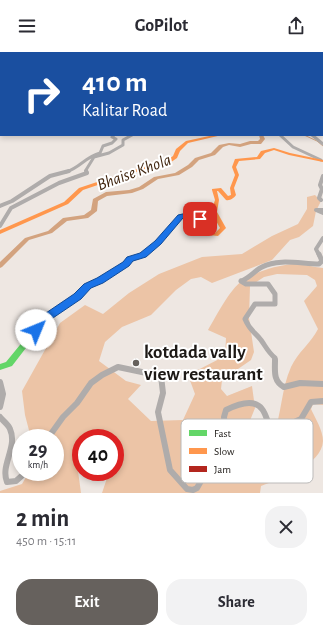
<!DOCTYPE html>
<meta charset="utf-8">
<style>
body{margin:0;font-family:"Alegreya Sans",sans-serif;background:#f2f2f3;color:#2b2b33;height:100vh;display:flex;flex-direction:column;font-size:15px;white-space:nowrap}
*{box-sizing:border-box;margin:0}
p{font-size:13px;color:#7c7c81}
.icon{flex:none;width:22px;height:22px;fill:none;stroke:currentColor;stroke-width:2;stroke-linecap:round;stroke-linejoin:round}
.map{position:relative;height:441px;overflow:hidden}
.drawer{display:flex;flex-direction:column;background:#fff;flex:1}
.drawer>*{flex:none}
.hud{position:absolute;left:0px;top:0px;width:323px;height:84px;box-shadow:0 2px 6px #0003;background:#1a4fa0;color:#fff;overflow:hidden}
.speed{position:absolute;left:12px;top:377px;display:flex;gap:8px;font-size:20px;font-weight:700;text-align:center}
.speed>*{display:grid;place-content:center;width:52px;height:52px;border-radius:50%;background:#fff;box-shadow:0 2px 6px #0003;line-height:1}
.speed small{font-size:10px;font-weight:400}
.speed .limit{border:6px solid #d22;background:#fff;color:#111}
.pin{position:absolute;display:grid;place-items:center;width:34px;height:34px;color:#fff;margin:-17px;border-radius:8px;box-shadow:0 2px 6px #0006}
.me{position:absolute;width:44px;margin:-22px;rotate:45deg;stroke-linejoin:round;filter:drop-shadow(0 0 3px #0008)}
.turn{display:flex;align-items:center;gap:14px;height:84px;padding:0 16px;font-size:18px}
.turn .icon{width:52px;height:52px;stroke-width:2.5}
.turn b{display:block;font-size:28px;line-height:34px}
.round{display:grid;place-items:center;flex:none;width:42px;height:42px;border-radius:16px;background:#f2f2f3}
.overview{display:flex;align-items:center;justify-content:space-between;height:68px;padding:0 16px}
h1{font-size:24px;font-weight:700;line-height:30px}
.button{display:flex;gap:8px;margin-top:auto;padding:8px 16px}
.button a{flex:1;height:46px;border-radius:16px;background:#66615d;color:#fff;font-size:16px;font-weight:700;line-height:46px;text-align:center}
.button a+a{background:#f2f2f3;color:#2b2b33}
header{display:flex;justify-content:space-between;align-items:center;height:52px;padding:0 16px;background:#fff;font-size:18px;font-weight:700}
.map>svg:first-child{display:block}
</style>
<header><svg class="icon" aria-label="menu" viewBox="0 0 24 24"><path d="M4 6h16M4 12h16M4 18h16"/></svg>GoPilot<svg class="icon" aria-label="share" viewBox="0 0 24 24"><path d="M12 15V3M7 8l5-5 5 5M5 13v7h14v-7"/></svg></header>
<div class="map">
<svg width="323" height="441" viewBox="0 0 323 441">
<rect width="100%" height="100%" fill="#eee7e2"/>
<path fill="#ecc4a6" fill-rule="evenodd" d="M315,143L321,149L316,159L313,174L299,185L290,188L272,208L212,231L201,225L191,227L176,238L151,263L122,275L105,290L99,309L126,329L141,333L128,347L151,369L183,368L195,342L188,323L225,304L226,286L208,278C217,263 229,238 243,228C255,220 278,213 293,212C302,212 313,215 323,216V353L313,352L311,357C315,366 323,378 323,389C322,413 280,427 261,434L260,441H102L109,420H115V386H110L109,384C99,383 91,386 81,386V411L78,419L81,441H0V439L22,432L29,420H55V386H31L25,363L22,339L60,271L85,253L103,262L129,241L159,222L202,205L242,202L272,184L298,172L307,157V145ZM277,222L307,223L315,228L317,234L304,249L318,277C311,291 298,300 291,315C281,337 282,362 273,384L253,385L249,371L255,356L252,334L227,344L221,337L222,328L251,308L254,300L249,266L250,234L264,225Z"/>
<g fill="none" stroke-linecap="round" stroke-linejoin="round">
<path stroke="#d3a37f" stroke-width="1" d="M304,83L317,89L323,94"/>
<path fill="#d3a37f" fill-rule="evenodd" d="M215,0H219L220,1H216Z
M322,11H323V13H322Z
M259,83H263L265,87L261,92H251L240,95L229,93L223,95L215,103L199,108L192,115L179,123L158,127L143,137L132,141L107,144L98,149L97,159L88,166L67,169L52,181L29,188L2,215L0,216V210L25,186L48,179L63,166L84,163L91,158L93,147L106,140L129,138L139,135L154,125L175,121L188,113L195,106L211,101L219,93L229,91L240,92L250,89H258L260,87Z"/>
</g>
<path fill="#998b7d" stroke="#6b6158" d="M135,307L138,308L137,312L133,311Z"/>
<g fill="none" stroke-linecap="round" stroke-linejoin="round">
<path stroke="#afacab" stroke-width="2.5" d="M46,0L48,1"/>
<path stroke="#afacab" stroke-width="3" d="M280,83L293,95L321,108
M312,83L323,92
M66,120C80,116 85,105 100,101L103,94L112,91L116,87L112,85L114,83
M87,120L86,118L94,105L109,101L123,93V88L132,83"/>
<path stroke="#afacab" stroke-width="4" d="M321,148L319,146L322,137L320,133L323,124
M0,154L12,149L50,124L69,119
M323,158H316L323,161
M0,174L11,156L59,131L87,121L86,119
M319,203L316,197L323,186"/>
<path stroke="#afacab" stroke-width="5" d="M241,229L246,232H268L275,242V252H255L245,267C250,279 254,279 261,288C266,295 268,300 275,306V309
M241,229C250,226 254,219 262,215C279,206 301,212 319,212L322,209L319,202"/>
<path stroke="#afacab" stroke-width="6" d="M275,308C275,319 273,329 284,335L300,331L323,332
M0,330L3,342L0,355
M0,365C3,369 8,372 10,377C18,395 0,413 7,430L16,429L26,420
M48,386L63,365L77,351L91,331L102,323L118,315L161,324L163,341L158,360L170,418L187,437L193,438L197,436L201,429L208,399L225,377L224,365L226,358C236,353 254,346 262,357C266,362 267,369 270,375L281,376L301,367L311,350L323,349"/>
<path fill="#63d668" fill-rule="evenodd" d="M181,162H191L203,166L204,167L201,169L191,166H182C172,179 161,192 147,202C141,207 133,207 128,213L89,235L80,246L46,270L12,314L0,318V312L6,310L42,266L76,244L85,233L124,211C129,205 137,204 143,200C157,189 168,176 179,163Z"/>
<path fill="#ff974d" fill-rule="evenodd" d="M214,83H222L188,91L180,99L177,106L164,115L145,117L83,138L68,152L0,182V178L64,150L79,136L142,115L161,113L173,104L176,97L186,89Z
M274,96L290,101L323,108V110L289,103L274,98L265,101L260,107L239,109L236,115L239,123L234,136L236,143C234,146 230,149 226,148L218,139H217L219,148L217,160L226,176L218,184L208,183L205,174L198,167L199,166H203L211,173L212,181H215L220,176L211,160L215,148L212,138V137L221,136L228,144L231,143L230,136L235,123L232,115L235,107L257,105L261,99Z"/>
<path fill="#b3261e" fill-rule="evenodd" d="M222,0L227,1H221Z
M322,6H323V8H322Z
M0,60H1V62H0Z"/>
</g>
<path fill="#1a73e8" stroke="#114b97" d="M187,161L203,165L204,167L200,169L186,166H183L161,192L146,205L133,209L129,214L103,231L91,236L81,247L47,270L39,280H32L30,278L40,265L74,242L84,232L97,226L123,210L127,205L140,201L155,189L178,163Z"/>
<circle fill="#66615d" stroke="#fff" stroke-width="1.5" cx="136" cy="311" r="4"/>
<g text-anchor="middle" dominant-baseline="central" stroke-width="4" stroke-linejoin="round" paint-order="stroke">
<g font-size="17" font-style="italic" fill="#412610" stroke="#fff">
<text transform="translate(134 120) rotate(-20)">Bhaise Khola</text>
</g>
<g font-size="19" font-weight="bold" fill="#1d1916" stroke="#fff" text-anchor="start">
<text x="144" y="300">kotdada vally<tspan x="144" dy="22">view restaurant</tspan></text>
</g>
</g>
<rect x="181" y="367" width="132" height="64" rx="6" fill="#fff" stroke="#bbbab9" stroke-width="1"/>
<rect x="189" y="378" width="18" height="6" fill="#63d668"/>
<rect x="189" y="396" width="18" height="6" fill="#ff974d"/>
<rect x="189" y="414" width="18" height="6" fill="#b3261e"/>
<g font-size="11" fill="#1d1916">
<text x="214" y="385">Fast</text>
<text x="214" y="403">Slow</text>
<text x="214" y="421">Jam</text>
</g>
</svg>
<div class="speed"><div>29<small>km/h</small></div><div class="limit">40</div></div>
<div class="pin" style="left:200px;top:167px;background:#d93025"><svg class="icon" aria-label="arrive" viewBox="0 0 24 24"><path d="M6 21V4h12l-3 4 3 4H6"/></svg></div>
<svg class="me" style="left:36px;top:278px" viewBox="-20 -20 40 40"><circle r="19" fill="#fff"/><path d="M0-13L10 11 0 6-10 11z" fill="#1a73e8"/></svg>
<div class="hud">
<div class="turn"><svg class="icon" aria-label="right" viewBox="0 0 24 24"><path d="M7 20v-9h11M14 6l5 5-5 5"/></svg><div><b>410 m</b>Kalitar Road</div></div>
</div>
</div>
<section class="drawer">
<div class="overview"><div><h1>2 min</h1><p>450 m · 15:11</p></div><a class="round"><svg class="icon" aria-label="close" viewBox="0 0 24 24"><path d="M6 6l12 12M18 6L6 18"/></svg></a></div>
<div class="button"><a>Exit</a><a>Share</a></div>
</section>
